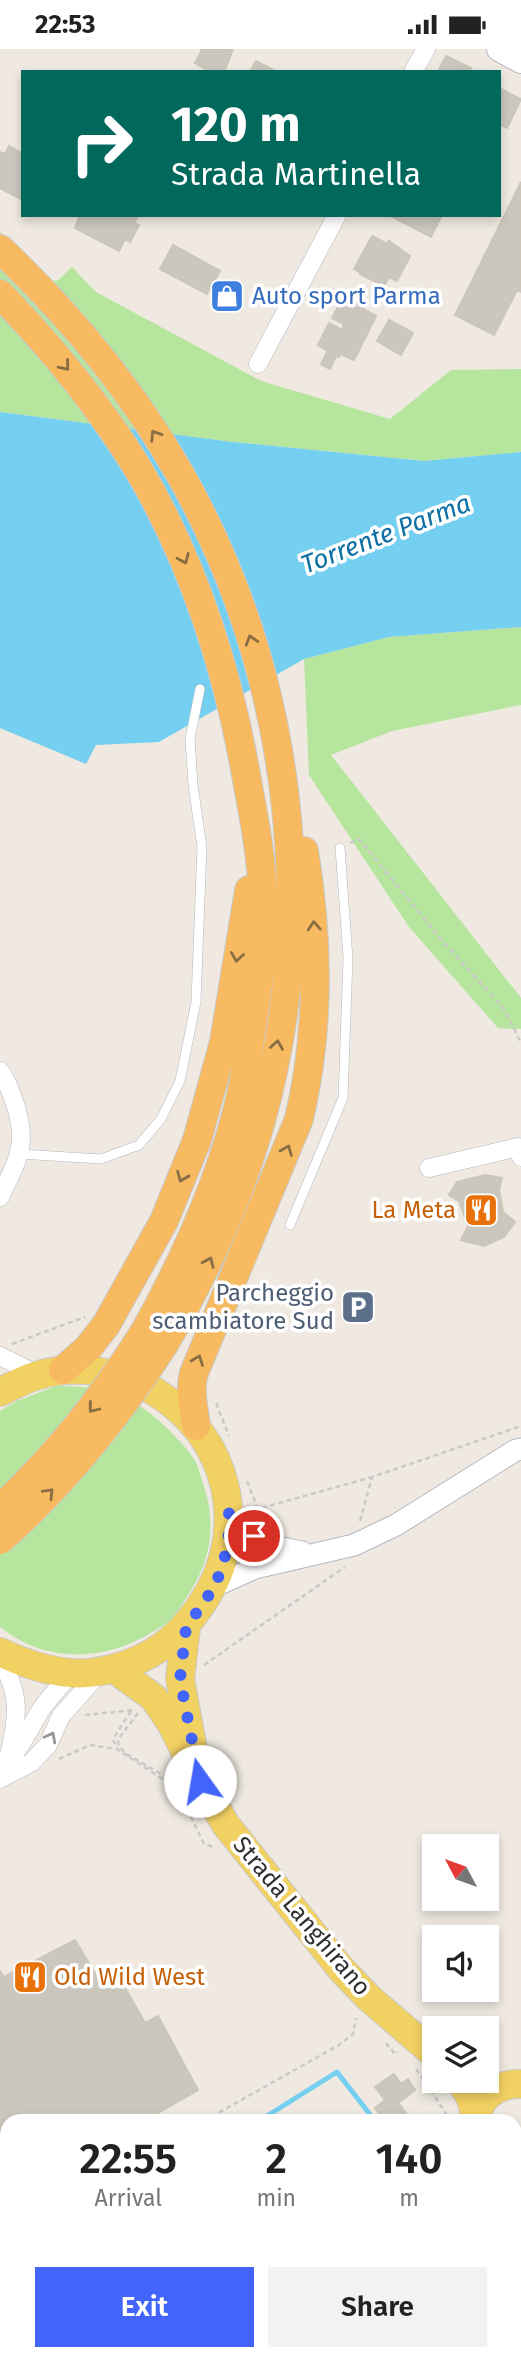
<!DOCTYPE html>
<style>
body{margin:0;font-family:"Fira Sans",sans-serif;background:#f2f2f2;color:#222;height:100vh;display:flex;flex-direction:column;font-size:26px;white-space:nowrap}
*{box-sizing:border-box;margin:0}
p{font-size:23px;color:#767676}
.icon{flex:none;width:38px;height:38px;fill:none;stroke:currentColor;stroke-width:2;stroke-linecap:round;stroke-linejoin:round}
.map{position:relative;flex:1;overflow:hidden}
.sheet{position:absolute;left:0px;top:2065px;width:522px;height:247px;display:flex;flex-direction:column;background:#fff;border-radius:21px 21px 0 0;box-shadow:0 4px 10px #0003}
.sheet>*{flex:none}
.hud{position:absolute;left:21px;top:21px;width:480px;height:147px;border-radius:0px;box-shadow:0 4px 10px #0003;background:#00695c;color:#fff;overflow:hidden}
.needle{width:46px;rotate:311deg}
.tools{position:absolute;left:422px;top:1785px;display:grid;gap:14px}
.tools a{display:grid;place-items:center;width:77px;height:77px;border-radius:0px;background:#fff;box-shadow:0 4px 10px #0003;font-size:35px}
.pin{position:absolute;display:grid;place-items:center;width:60px;height:60px;color:#fff;margin:-30px;border:4px solid #fff;border-radius:50%;box-shadow:0 2px 7px #0007}
.me{position:absolute;width:77px;margin:-38px;rotate:347deg;stroke-linejoin:round;filter:drop-shadow(0 0 5px #0008)}
.turn{display:flex;align-items:center;gap:24px;height:147px;padding:0 35px;font-size:32px}
.turn .icon{width:91px;height:91px;stroke-width:2.5}
.turn b{display:block;font-size:49px;line-height:60px}
.eta{display:flex;justify-content:space-evenly;align-items:center;height:119px;text-align:center}
.eta b{font-size:42px;font-weight:600;line-height:49px}
.button{display:flex;gap:14px;margin-top:auto;padding:14px 35px}
.button a{flex:1;height:80px;border-radius:0px;background:#4264fb;color:#fff;font-size:28px;font-weight:600;line-height:80px;text-align:center}
.button a+a{background:#f2f2f2;color:#222}
.status{display:flex;justify-content:space-between;align-items:center;height:49px;padding:0 35px;background:#fff;direction:ltr}
.status svg{height:19px;fill:currentColor}
.map>svg:first-child{display:block}
</style>
<div class="status"><b>22:53</b><svg viewBox="0 0 49 12"><path d="M0 12V9h3v3zM5 12V6h3v6zM10 12V3h3v9zM15 12V0h3v12zM26 1h20v11H26zM47 4h2v5h-2z"/></svg></div>
<div class="map">
<svg width="521" height="2311" viewBox="0 0 521 2311">
<rect width="100%" height="100%" fill="#efe9e1"/>
<path fill="#b6e59e" d="M0,183L51,234L55,231L57,232L72,218L96,243L261,332L390,370L451,321L521,320V403L424,412L233,393L0,363Z
M521,578V656L392,682L331,706L521,949V980L498,979L409,878L309,726L304,610L389,588Z
M56,1337C106,1336 136,1347 171,1383C179,1392 189,1401 195,1412C198,1417 200,1425 202,1431C218,1477 211,1514 184,1552C180,1558 177,1565 172,1570C167,1575 160,1578 154,1582C105,1613 46,1615 0,1578V1362L17,1352Z"/>
<path fill="#75cff0" d="M0,363L233,393L424,412L521,403V578L389,588L304,610L159,693L96,696L86,715L0,679Z"/>
<g fill="none" stroke-linecap="round" stroke-linejoin="round">
<path stroke="#75cff0" stroke-width="5" d="M259,2072L337,2023L375,2072
M514,2224L521,2231
M0,2226L7,2222"/>
</g>
<path fill="#cbc7bf" stroke="#cbc5ba" stroke-width="2" d="M200,0H233L224,23H211L195,14L202,1Z
M446,7L471,19L469,23H438Z
M256,12L277,23H250Z
M499,39L521,50L507,79L499,75Z
M9,97L23,105V151L0,139V103L5,105Z
M521,133V243L517,241L494,286L455,266Z
M80,166H138L134,174L139,176L130,193L125,190L119,202L75,179Z
M389,166H442L431,188Z
M372,187L387,195L389,192L410,207L397,232L389,228L384,237L360,225L361,224L354,220Z
M173,196L220,222L207,245L160,220Z
M343,248L365,257L363,260L376,267L354,311L340,305L339,308L336,307L318,296L329,274L342,281L344,275L332,269Z
M389,271L413,284L401,306L377,292Z
M327,303L336,307L330,320L321,315Z
M485,1126L502,1129L499,1141L503,1163L515,1173L504,1188L484,1197L461,1191L468,1177L459,1152L449,1146L457,1133Z
M75,1891L103,1938L120,1930L145,1974L158,1967L198,2041L144,2072H7V2142L6,2141L0,2144V1922L4,1928Z
M394,2025L401,2035L408,2030L415,2041L398,2054L392,2046L385,2051L375,2038Z
M392,2046L400,2056L412,2072H385L375,2059Z"/>
<g fill="none" stroke-linecap="round" stroke-linejoin="round">
<g stroke="#b4b7c1" stroke-width="10">
<path id="service" d="M20,1105L101,1110L139,1096L161,1070L180,1032L196,953L202,798L193,736L190,690L200,640
M290,1176L343,1049L348,909L340,799"/>
</g>
<g stroke="#b4b7c1" stroke-width="19">
<path id="minor" d="M413,23L426,0
M258,315L337,166
M0,1022C7,1031 10,1041 14,1052C29,1095 18,1110 0,1148
M429,1119L518,1098L521,1108
M0,1307L38,1326
M0,1608C20,1646 19,1665 9,1706
M0,1718C20,1704 29,1679 42,1659C51,1646 62,1635 72,1624
M0,1730L32,1713L48,1696L61,1667L100,1623"/>
</g>
<g stroke="#b4b7c1" stroke-width="23">
<path id="tertiary" d="M229,1459C255,1488 262,1497 302,1503
M215,1537L255,1519L354,1496L396,1476L516,1401L521,1400"/>
</g>
<g stroke="#b4b7c1" stroke-width="26">
<path id="secondary" d="M499,0L521,12"/>
</g>
<g stroke="#c9c9c9" stroke-width="30">
<path id="primary" d="M0,1343C13,1337 26,1329 39,1326C76,1315 119,1322 152,1341C230,1386 252,1482 201,1556C182,1584 161,1603 128,1615C110,1621 90,1626 71,1624C45,1622 23,1614 0,1603
M186,1579L180,1630L192,1695
M114,1620L153,1648L171,1674L200,1732L226,1776L342,1921L369,1949L434,2005
M460,2032C470,2045 474,2055 475,2072
M475,2072C479,2048 497,2034 521,2035
M514,2115H521
M514,2142L521,2152"/>
</g>
<g stroke="#c9c9c9" stroke-width="30">
<path id="trunk" d="M0,200C70,266 132,341 180,425C291,621 321,863 259,1079C237,1155 204,1226 165,1294
M0,245C51,298 98,355 137,418C196,517 229,624 248,737C255,774 262,812 263,850C265,897 257,944 250,990C247,1009 245,1028 241,1046C222,1129 186,1208 145,1282
M63,1321L88,1299L106,1276L164,1172L197,1091L224,993L249,841
M196,1377C194,1360 189,1341 194,1324L299,1070C320,981 319,892 304,802"/>
</g>
<path stroke="#c9c9c9" stroke-width="2.5" stroke-dasharray="5 3.5" stroke-linecap="butt" d="M350,794L359,790L439,888L504,960L521,994
M12,1295L85,1268
M216,1354L229,1387
M247,1432L258,1460L372,1428
M360,1472L372,1428L521,1377
M204,1616L345,1518
M131,1662L113,1690L117,1700L179,1741
M138,1664L119,1689L118,1695L125,1704L177,1734
M85,1666L134,1661
M59,1710L90,1696L115,1700
M191,1760L189,1764L204,1795L214,1798
M386,1994L395,2005L398,2003
M416,2020L451,2072
M204,2072L339,1996L353,1985L356,1969
M0,2182L7,2178"/>
<use href="#service" stroke="#fff" stroke-width="9"/>
<use href="#minor" stroke="#fff" stroke-width="18"/>
<use href="#tertiary" stroke="#fff" stroke-width="21"/>
<use href="#secondary" stroke="#fff" stroke-width="24"/>
<use href="#primary" stroke="#f2d163" stroke-width="28"/>
<use href="#trunk" stroke="#f8ba60" stroke-width="28"/>
<g stroke="#c9c9c9" stroke-width="30" stroke-linecap="butt">
<path id="trunk-bridge" d="M0,1460C58,1405 102,1350 145,1282
M0,1491C65,1434 118,1367 165,1294"/>
</g>
<use href="#trunk-bridge" stroke="#f8ba60" stroke-width="28"/>
</g>
<defs><path id="oneway-chevron" d="M-2-3.5L2.5 0L-2 3.5" fill="none" stroke-width="1.6" stroke-linecap="round" stroke-linejoin="round" transform="scale(1.75)"/></defs>
<g stroke="#896d44">
<use href="#oneway-chevron" transform="translate(65 317) rotate(51)"/>
<use href="#oneway-chevron" transform="translate(155 386) rotate(-123)"/>
<use href="#oneway-chevron" transform="translate(184 510) rotate(66)"/>
<use href="#oneway-chevron" transform="translate(251 591) rotate(-107)"/>
<use href="#oneway-chevron" transform="translate(314 877) rotate(-94)"/>
<use href="#oneway-chevron" transform="translate(237 908) rotate(99)"/>
<use href="#oneway-chevron" transform="translate(277 996) rotate(-81)"/>
<use href="#oneway-chevron" transform="translate(287 1101) rotate(-68)"/>
<use href="#oneway-chevron" transform="translate(182 1128) rotate(112)"/>
<use href="#oneway-chevron" transform="translate(209 1213) rotate(-66)"/>
<use href="#oneway-chevron" transform="translate(198 1311) rotate(-69)"/>
<use href="#oneway-chevron" transform="translate(93 1359) rotate(128)"/>
<use href="#oneway-chevron" transform="translate(49 1444) rotate(-46)"/>
</g>
<use stroke="#969696" href="#oneway-chevron" transform="translate(51 1688) rotate(-62)"/>
<g fill="none" stroke-linecap="round" stroke-linejoin="round">
<path stroke="#4264fb" stroke-width="12" stroke-dasharray="0 21.6" d="M200,1732L180,1630L186,1579L215,1537L224,1512L229,1485V1459L254,1487"/>
</g>
<defs>
<g id="shop-square" transform="scale(1.75)"><rect x="-9" y="-9" width="18" height="18" rx="4" fill="#3f7fe0" stroke="#fff"/><path d="M-5-2.5h2.3a2.7 3.5 0 0 1 5.4 0H5L5.5 6h-11ZM-1.5-2.5h3a1.5 2.3 0 0 0-3 0Z" fill="#fff"/></g>
<g id="restaurant-square" transform="scale(1.75)"><rect x="-9" y="-9" width="18" height="18" rx="4" fill="#e8710a" stroke="#fff"/><path d="M-5-6h1v4h1v-4h1v4h1v-4h1v5L-1.5 .5V6h-2V.5L-5-1ZM5-6V6H3V1.5H1.5Q1.5-4 5-6Z" fill="#fff"/></g>
<g id="parking-square" transform="scale(1.75)"><rect x="-9" y="-9" width="18" height="18" rx="4" fill="#5c6f8a" stroke="#fff"/><path d="M-3.5-5.5H1a3.5 3.5 0 0 1 0 7H-1V5.5H-3.5ZM-1-3.4V-.6H.8a1.4 1.4 0 0 0 0-2.8Z" fill="#fff"/></g>
</defs>
<g fill-rule="evenodd">
<use href="#shop-square" x="227" y="247"/>
<use href="#restaurant-square" x="481" y="1161"/>
<use href="#parking-square" x="358" y="1258"/>
<use href="#restaurant-square" x="30" y="1928"/>
</g>
<g text-anchor="middle" dominant-baseline="central" stroke-width="7" stroke-linejoin="round" paint-order="stroke">
<g font-size="24" fill="#366cbe" stroke="#fff" text-anchor="start">
<text x="252" y="247">Auto sport Parma</text>
</g>
<g font-size="24" fill="#c56008" stroke="#fff" text-anchor="end">
<text x="456" y="1161">La Meta</text>
<text x="54" y="1928" text-anchor="start">Old Wild West</text>
</g>
<g font-size="24" fill="#4e5e75" stroke="#fff" text-anchor="end">
<text x="334" y="1244">Parcheggio<tspan x="334" dy="28">scambiatore Sud</tspan></text>
</g>
<g font-size="24" fill="#2e2e2e" stroke="#fff">
<text transform="translate(302 1867) rotate(50)">Strada Langhirano</text>
</g>
<g font-size="26" font-style="italic" fill="#0d6fa3" stroke="#fff">
<text transform="translate(386 485) rotate(-21)">Torrente Parma</text>
</g>
</g>
</svg>
<div class="tools">
<a><svg class="needle" viewBox="-14 -14 28 28"><path d="M0-13l5 13h-10z" fill="#e53935"/><path d="M0 13l5-13h-10z" fill="#767676"/></svg></a>
<a><svg class="icon" aria-label="sound" viewBox="0 0 24 24"><path d="M4 9h4l5-4v14l-5-4H4zM17 9q2 3 0 6"/></svg></a>
<a><svg class="icon" aria-label="layers" viewBox="0 0 24 24"><path d="M12 4l9 5-9 5-9-5zM3 14l9 5 9-5"/></svg></a>
</div>
<div class="pin" style="left:254px;top:1487px;background:#d93025"><svg class="icon" aria-label="arrive" viewBox="0 0 24 24"><path d="M6 21V4h12l-3 4 3 4H6"/></svg></div>
<svg class="me" style="left:200px;top:1732px" viewBox="-20 -20 40 40"><circle r="19" fill="#fff"/><path d="M0-13L10 11 0 6-10 11z" fill="#4264fb"/></svg>
<div class="hud">
<div class="turn"><svg class="icon" aria-label="right" viewBox="0 0 24 24"><path d="M7 20v-9h11M14 6l5 5-5 5"/></svg><div><b>120 m</b>Strada Martinella</div></div>
</div>
<section class="sheet">
<div class="eta">
<div><b>22:55</b><p>Arrival</p></div>
<div><b>2</b><p>min</p></div>
<div><b>140</b><p>m</p></div>
</div>
<div class="button"><a>Exit</a><a>Share</a></div>
</section>
</div>
